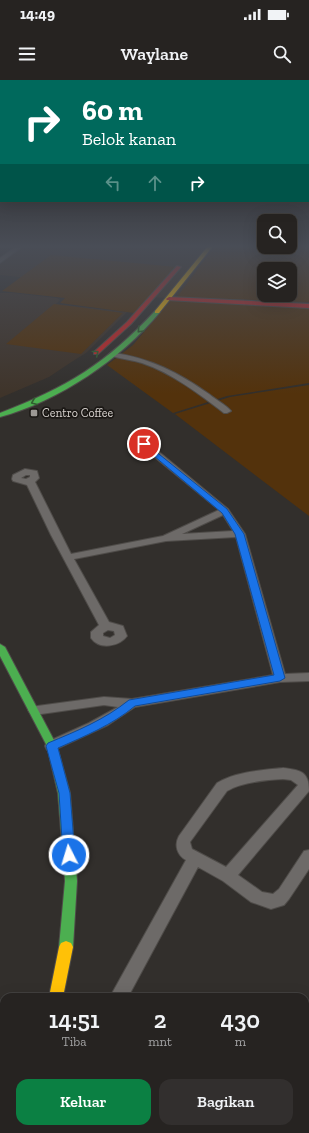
<!DOCTYPE html>
<html lang="id">
<style>
body{margin:0;font-family:"Zilla Slab",serif;background:#322f2e;color:#f1f3f6;height:100vh;display:flex;flex-direction:column;font-size:15px;white-space:nowrap}
*{box-sizing:border-box;margin:0}
p{font-size:13px;color:#a4a4a5}
.icon{flex:none;width:22px;height:22px;fill:none;stroke:currentColor;stroke-width:2;stroke-linecap:round;stroke-linejoin:round}
.map{position:relative;flex:1;overflow:hidden}
.side{position:absolute;left:0px;top:913px;width:309px;height:140px;display:flex;flex-direction:column;background:#262321;border-radius:12px 12px 0 0;box-shadow:0 4px 16px #0002,0 0 0 1px #42403f}
.side>*{flex:none}
.top-card{position:absolute;left:0px;top:0px;width:309px;height:122px;box-shadow:0 4px 16px #0002,0 0 0 1px #42403f;background:#00695c;color:#fff;overflow:hidden}
.tools{position:absolute;left:257px;top:134px;display:grid;gap:8px}
.tools a{display:grid;place-items:center;width:40px;height:40px;border-radius:8px;background:#262321;box-shadow:0 4px 16px #0002,0 0 0 1px #42403f;font-size:20px}
.pin{position:absolute;display:grid;place-items:center;width:34px;height:34px;color:#fff;margin:-17px;border:2px solid #fff;border-radius:50%;box-shadow:0 1px 4px #0007}
.me{position:absolute;width:44px;margin:-22px;rotate:355deg;stroke-linejoin:round;filter:drop-shadow(0 0 3px #0008)}
.turn{display:flex;align-items:center;gap:14px;height:84px;padding:0 16px;font-size:18px}
.turn .icon{width:52px;height:52px;stroke-width:2.5}
.turn b{display:block;font-size:28px;line-height:34px}
.lanes{display:flex;align-items:center;height:38px;padding:0 16px;background:#0003;justify-content:center;gap:20px;direction:ltr}
.lanes .off{opacity:.35}
.eta{display:flex;justify-content:space-evenly;align-items:center;height:68px;text-align:center}
.eta b{font-size:24px;font-weight:600;line-height:28px}
.cta{display:flex;gap:8px;margin-top:auto;padding:8px 16px}
.cta a{flex:1;height:46px;border-radius:12px;background:#0b8043;color:#fff;font-size:16px;font-weight:600;line-height:46px;text-align:center}
.cta a+a{background:#322f2e;color:#f1f3f6}
.status{display:flex;justify-content:space-between;align-items:center;height:28px;padding:0 20px;background:#262321;direction:ltr}
.status svg{height:11px;fill:currentColor}
header{display:flex;justify-content:space-between;align-items:center;height:52px;padding:0 16px;background:#262321;font-size:18px;font-weight:600}
.map>svg:first-child{display:block}
</style>
<div class="status"><b>14:49</b><svg viewBox="0 0 49 12"><path d="M0 12V9h3v3zM5 12V6h3v6zM10 12V3h3v9zM15 12V0h3v12zM26 1h20v11H26zM47 4h2v5h-2z"/></svg></div>
<header><svg class="icon" aria-label="menu" viewBox="0 0 24 24"><path d="M4 6h16M4 12h16M4 18h16"/></svg>Waylane<svg class="icon" aria-label="search" viewBox="0 0 24 24"><circle cx="10" cy="10" r="6"/><path d="M15 15l6 6"/></svg></header>
<div class="map">
<svg width="309" height="1053" viewBox="0 0 309 1053">
<rect width="100%" height="100%" fill="#322f2c"/>
<path fill="#3f342a" fill-rule="evenodd" d="M21,166H309V226L131,216L137,210L0,195V181ZM264,189H290V215H264Z
M0,213H12L57,218L60,220L56,224L127,232L86,273L73,281L49,297L0,318Z"/>
<path fill="#53320c" fill-rule="evenodd" d="M215,166H309V222L177,217ZM264,189H290V215H264Z
M51,175L176,187L134,233L60,223L65,218L2,211Z
M171,220L309,227V303L227,316L173,333L107,285L133,265Z
M54,224L123,233L81,274L6,264Z
M309,305V436L175,334L230,317Z"/>
<g fill="none" stroke-linecap="round" stroke-linejoin="round">
<g stroke="#4f4c49" stroke-width="2">
<path id="street" d="M17,166H23L0,183V178Z
M114,273C150,278 179,293 209,314C216,320 225,324 231,331L227,333H224C199,314 172,293 142,283C132,280 122,279 112,276L110,275Z
M144,361L147,362L228,429L245,454L285,594L309,593V601L280,602L135,627L108,645L52,671L47,670L45,666L47,662L89,643L118,627L104,625L34,635L30,633L28,630L30,627L104,617L132,619L273,595L236,457L166,461L74,479L109,542L123,546L127,556C119,567 99,570 91,558V552L99,545L51,455L27,405L13,401L12,399L13,395L25,389L37,391L39,398L35,402L71,474L163,456L219,430L141,366L140,364ZM26,395H30V397L26,399L21,398ZM223,435L233,451L182,454ZM108,550L114,551L115,555L110,558L103,556V553Z
M283,688C300,690 309,691 309,711L238,795L262,812L273,814L279,809L304,771L309,770V789L289,819L284,825L271,829L251,822L223,801L198,787L128,917H110L186,780C177,775 174,765 179,756L217,703C235,692 262,690 283,688ZM283,699L291,700L298,705L226,787L192,769L190,762L227,711C242,702 265,700 283,699Z"/>
</g>
<g stroke="#4f4c49" stroke-width="2">
<path id="fast" d="M155,231L160,232C121,279 59,321 0,337V333C66,308 107,283 155,231Z
M0,564L5,567L57,666L70,713L77,801L73,867L71,871L66,873L61,871L59,867L65,801L58,713L47,666L0,576Z"/>
</g>
<g stroke="#4f4c49" stroke-width="2">
<path id="slow" d="M208,166H213L159,233H155V231Z
M66,861L71,863L73,867L63,917H49L59,867L61,863Z"/>
</g>
<g stroke="#4f4c49" stroke-width="2">
<path id="jam" d="M177,186L181,187L131,244L98,274H94V272L127,242Z
M169,217L309,224V228L167,220L166,219Z
M11,1049H27L25,1053H9Z"/>
</g>
<use href="#street" fill="#6d6a68" fill-rule="evenodd"/>
<use href="#fast" fill="#4caf50" fill-rule="evenodd"/>
<use href="#slow" fill="#ffc107" fill-rule="evenodd"/>
<use href="#jam" fill="#c62828" fill-rule="evenodd"/>
</g>
<defs><path id="oneway-chevron" d="M-2-3.5L2.5 0L-2 3.5" fill="none" stroke-width="1.6" stroke-linecap="round" stroke-linejoin="round"/></defs>
<g stroke="#315c30">
<use href="#oneway-chevron" transform="translate(140 250) rotate(133)"/>
<use href="#oneway-chevron" transform="translate(96 273) rotate(-39)"/>
<use href="#oneway-chevron" transform="translate(34 322) rotate(158)"/>
</g>
<linearGradient id="sky" x2="0" y2="1"><stop stop-color="#1c1a18"/><stop offset="0.53" stop-color="#494d56"/><stop offset="1" stop-color="#494d56" stop-opacity="0"/></linearGradient>
<rect width="309" height="314" fill="url(#sky)"/>
<path fill="#1a73e8" stroke="#114b97" d="M144,362L227,429L244,454L285,598L280,601L135,626C112,645 85,656 58,668L70,713L75,775L74,779L69,780L65,779L63,775L59,713L46,666L48,663C77,651 104,640 129,620L274,595L235,454L222,433L142,366V363Z"/>
<rect fill="#9d9995" stroke="#1b1815" stroke-width="1.5" x="30" y="329" width="8" height="8" rx="2"/>
<g text-anchor="middle" dominant-baseline="central" stroke-width="3.5" stroke-linejoin="round" paint-order="stroke">
<g font-size="12" fill="#d7d2ce" stroke="#1b1815" text-anchor="start">
<text x="42" y="333">Centro Coffee</text>
</g>
</g>
</svg>
<div class="tools">
<a><svg class="icon" aria-label="search" viewBox="0 0 24 24"><circle cx="10" cy="10" r="6"/><path d="M15 15l6 6"/></svg></a>
<a><svg class="icon" aria-label="layers" viewBox="0 0 24 24"><path d="M12 4l9 5-9 5-9-5zM3 14l9 5 9-5"/></svg></a>
</div>
<div class="pin" style="left:144px;top:364px;background:#d93025"><svg class="icon" aria-label="arrive" viewBox="0 0 24 24"><path d="M6 21V4h12l-3 4 3 4H6"/></svg></div>
<svg class="me" style="left:69px;top:775px" viewBox="-20 -20 40 40"><circle r="17" fill="#1a73e8" stroke="#fff" stroke-width="3"/><path d="M0-11L8 9 0 5-8 9z" fill="#fff"/></svg>
<div class="top-card">
<div class="turn"><svg class="icon" aria-label="right" viewBox="0 0 24 24"><path d="M7 20v-9h11M14 6l5 5-5 5"/></svg><div><b>60 m</b>Belok kanan</div></div>
<div class="lanes"><svg class="icon off" aria-label="left" viewBox="0 0 24 24"><path d="M17 20v-9H6M10 6l-5 5 5 5"/></svg><svg class="icon off" aria-label="ahead" viewBox="0 0 24 24"><path d="M12 20V5M6 11l6-6 6 6"/></svg><svg class="icon" aria-label="right" viewBox="0 0 24 24"><path d="M7 20v-9h11M14 6l5 5-5 5"/></svg></div>
</div>
<section class="side">
<div class="eta">
<div><b>14:51</b><p>Tiba</p></div>
<div><b>2</b><p>mnt</p></div>
<div><b>430</b><p>m</p></div>
</div>
<div class="cta"><a>Keluar</a><a>Bagikan</a></div>
</section>
</div>
